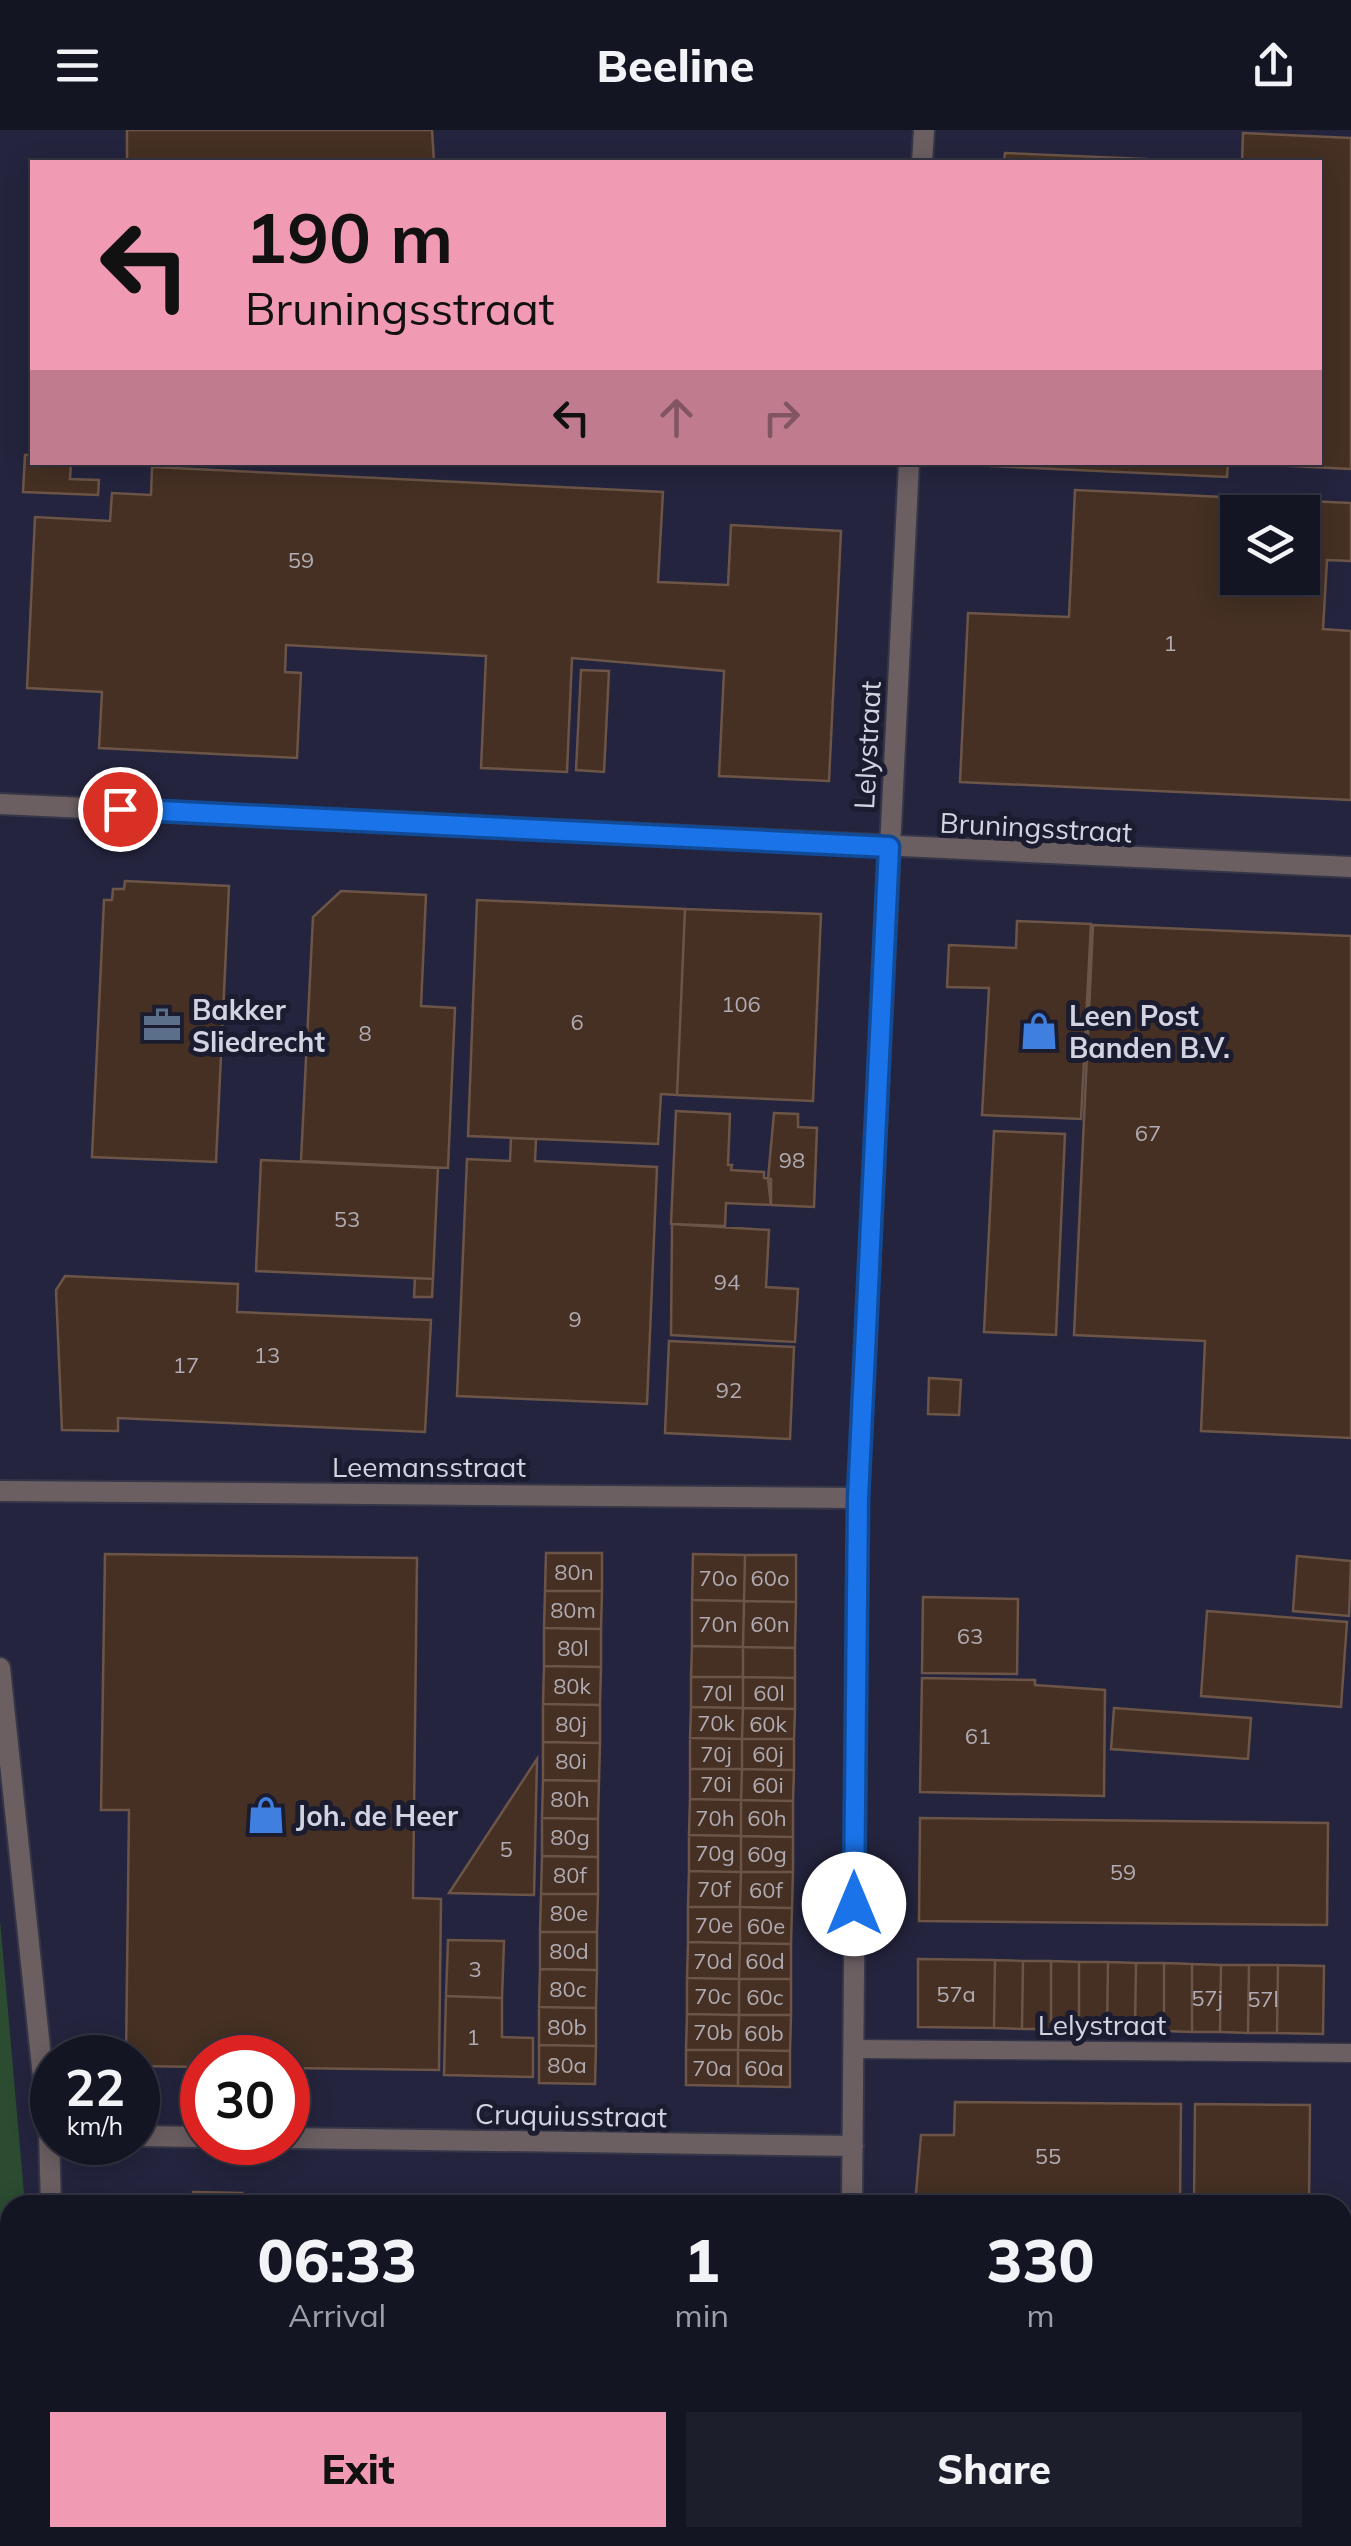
<!DOCTYPE html>
<style>
body{margin:0;font-family:Mulish,sans-serif;background:#1d1e2b;color:#f1f3f6;height:100vh;display:flex;flex-direction:column;font-size:38px;white-space:nowrap}
*{box-sizing:border-box;margin:0}
p{font-size:32px;color:#9d9fa6}
.icon{flex:none;width:55px;height:55px;fill:none;stroke:currentColor;stroke-width:2;stroke-linecap:round;stroke-linejoin:round}
.map{position:relative;flex:1;overflow:hidden}
.details{position:absolute;left:0px;top:2065px;width:1352px;height:352px;display:flex;flex-direction:column;background:#141523;border-radius:30px 30px 0 0;box-shadow:0 5px 25px #0003,0 0 0 2px #333441}
.details>*{flex:none}
.banner{position:absolute;left:30px;top:30px;width:1292px;height:305px;border-radius:0px;box-shadow:0 5px 25px #0003,0 0 0 2px #333441;background:#f19ab3;color:#111;overflow:hidden}
.fabs{position:absolute;left:1220px;top:365px;display:grid;gap:20px}
.fabs a{display:grid;place-items:center;width:100px;height:100px;border-radius:0px;background:#141523;box-shadow:0 5px 25px #0003,0 0 0 2px #333441;font-size:50px}
.speed{position:absolute;left:30px;top:1905px;display:flex;gap:20px;font-size:50px;font-weight:700;text-align:center}
.speed>*{display:grid;place-content:center;width:130px;height:130px;border-radius:50%;background:#141523;box-shadow:0 5px 25px #0003,0 0 0 2px #333441;line-height:1}
.speed small{font-size:25px;font-weight:400}
.speed .limit{border:15px solid #d22;background:#fff;color:#111}
.pin{position:absolute;display:grid;place-items:center;width:85px;height:85px;color:#fff;margin:-42px;border:5px solid #fff;border-radius:50%;box-shadow:0 2px 10px #0007}
.me{position:absolute;width:110px;margin:-55px;rotate:0deg;stroke-linejoin:round;filter:drop-shadow(0 0 8px #0008)}
.turn{display:flex;align-items:center;gap:35px;height:210px;padding:0 50px;font-size:45px}
.turn .icon{width:130px;height:130px;stroke-width:2.5}
.turn b{display:block;font-size:70px;line-height:85px}
.lanes{display:flex;align-items:center;height:95px;padding:0 50px;background:#0003;justify-content:center;gap:50px;direction:ltr}
.lanes .off{opacity:.35}
.eta{display:flex;justify-content:space-evenly;align-items:center;height:170px;text-align:center}
.eta b{font-size:60px;font-weight:800;line-height:70px}
.action{display:flex;gap:20px;margin-top:auto;padding:20px 50px}
.action a{flex:1;height:115px;border-radius:0px;background:#f19ab3;color:#111;font-size:40px;font-weight:800;line-height:115px;text-align:center}
.action a+a{background:#1d1e2b;color:#f1f3f6}
header{display:flex;justify-content:space-between;align-items:center;height:130px;padding:0 50px;background:#141523;font-size:45px;font-weight:800}
.map>svg:first-child{display:block}
</style>
<header><svg class="icon" aria-label="menu" viewBox="0 0 24 24"><path d="M4 6h16M4 12h16M4 18h16"/></svg>Beeline<svg class="icon" aria-label="share" viewBox="0 0 24 24"><path d="M12 15V3M7 8l5-5 5 5M5 13v7h14v-7"/></svg></header>
<div class="map">
<svg width="1351" height="2416" viewBox="0 0 1351 2416">
<rect width="100%" height="100%" fill="#1b1c2f"/>
<path fill="#24243e" fill-rule="evenodd" d="M0,0H1351V2101L1343,2301L1342,2075H10L0,2131ZM32,32H1320V332H32ZM1238,382H1302V448H1238ZM52,1928H138V2012H52ZM202,1928H288V2012H202Z
M29,2408H1338V2416H27Z"/>
<path fill="#2b4c31" d="M0,1790L25,2075H10V2408H62L61,2416H0Z"/>
<path fill="#453023" stroke="#6c5547" stroke-width="2.5" fill-rule="evenodd" d="M127,0H432L434,32H127Z
M1243,3L1351,8V339L1228,333L1227,347L991,336V332H1320V32H1242Z
M1005,23L1215,32H1004Z
M25,325H32V332H71L70,349L99,350L98,365L23,362Z
M152,337L663,362L658,452L728,455L731,395L841,401L829,651L719,646L724,541L572,528L567,642L481,638L486,526L286,515L285,542L301,543L297,628L99,618L102,562L27,558L35,387L110,391L112,363L151,365Z
M1075,360L1351,373V431L1327,430L1323,499L1351,501V670L960,652L968,483L1069,487ZM1238,382H1302V448H1238Z
M581,540L609,541L604,642L576,640Z
M125,751L229,756L216,1032L92,1027L104,770H112L113,759H124Z
M341,761L426,765L421,876L455,878L448,1038L301,1031L313,787Z
M477,770L685,779L677,965L661,964L658,1014L468,1006Z
M685,779L821,784L813,971L677,965Z
M1017,791L1091,794L1081,989L982,985L989,858L947,857L949,815L1016,818Z
M1093,795L1351,806V1308L1201,1301L1205,1211L1074,1205Z
M676,981L730,984L728,1035H732L731,1040L764,1042V1048L771,1049V1075L726,1073L725,1096L671,1094Z
M774,983L798,984V997L817,998L814,1077L771,1075L768,1049Z
M994,1001L1065,1004L1056,1205L984,1202Z
M511,1008L536,1009L535,1031L657,1037L647,1274L457,1266L467,1029L510,1031Z
M261,1030L438,1038L433,1149L256,1141Z
M672,1094L769,1100L766,1157L798,1159L795,1212L671,1205Z
M65,1146L238,1154L237,1182L431,1190L425,1302L118,1288V1301L62,1300L56,1160Z
M415,1148L433,1149L432,1167H414Z
M669,1211L794,1217L790,1309L665,1303Z
M929,1248L961,1250L959,1285L928,1284Z
M546,1423H602V1461H545Z
M105,1424L417,1428L413,1768L441,1769L439,1940L288,1938V1928H202V1937L138,1936V1928H126L129,1680H101Z
M693,1424L745,1425L744,1471L692,1470Z
M745,1425H796V1472L744,1471Z
M1297,1426L1351,1431L1349,1486L1293,1481Z
M545,1461H602L601,1499L544,1498Z
M923,1467L1018,1469L1017,1544L922,1543Z
M692,1470L744,1471L743,1517L692,1516Z
M744,1471L796,1472L795,1518L743,1517Z
M1207,1481L1347,1492L1341,1577L1201,1566Z
M544,1498L601,1499V1537L544,1536Z
M692,1516L743,1517V1547H691Z
M743,1517L795,1518V1548L743,1547Z
M544,1536L601,1537L600,1575L543,1574Z
M691,1547H743V1578L691,1577Z
M743,1547L795,1548V1579L743,1578Z
M922,1548L1035,1550V1555L1105,1560L1104,1666L920,1662Z
M543,1574L600,1575V1613L543,1612Z
M691,1577L743,1578L742,1609L690,1608Z
M743,1578L795,1579L794,1609H742Z
M1114,1578L1251,1588L1248,1629L1111,1619Z
M690,1608L742,1609V1639H690Z
M742,1609H794V1640L742,1639Z
M543,1612L600,1613L599,1651L543,1650Z
M537,1629L534,1765L449,1763Z
M690,1639H742L741,1670L690,1669Z
M742,1639L794,1640L793,1671L741,1670Z
M543,1650L599,1651L598,1689L542,1688Z
M690,1669L741,1670V1706L689,1705Z
M741,1670L793,1671V1707L741,1706Z
M542,1688L598,1689V1727L542,1726Z
M920,1688L1328,1693L1327,1795L919,1791Z
M689,1705L741,1706V1742L689,1741Z
M741,1706L793,1707V1742H741Z
M542,1726L598,1727V1764H541Z
M689,1741L741,1742L740,1777H688Z
M741,1742H793L792,1778L740,1777Z
M541,1764H598L597,1802H540Z
M688,1777H740V1813L688,1812Z
M740,1777L792,1778L791,1814L740,1813Z
M540,1802H597V1840L540,1839Z
M448,1810L504,1811L502,1868L446,1866Z
M688,1812L740,1813L739,1849L687,1848Z
M740,1813L791,1814V1849H739Z
M918,1829L995,1830L994,1898L918,1897Z
M995,1830L1023,1831L1022,1899L994,1898Z
M1023,1831H1051V1899H1022Z
M1051,1831L1079,1832V1900L1051,1899Z
M1079,1832H1108L1107,1900H1079Z
M1108,1832L1136,1833L1135,1901L1107,1900Z
M1136,1833H1164V1901H1135Z
M1164,1833L1192,1834V1902L1164,1901Z
M1192,1834L1221,1835L1220,1902H1192Z
M1221,1835H1249L1248,1903L1220,1902Z
M1249,1835H1278L1277,1903H1248Z
M1278,1835L1324,1836L1323,1904L1277,1903Z
M540,1839L597,1840L596,1878L539,1877Z
M687,1848L739,1849V1885L687,1884Z
M739,1849H791V1885H739Z
M446,1866L502,1868V1907L533,1908V1947L444,1945Z
M539,1877L596,1878V1916L539,1915Z
M687,1884L739,1885L738,1920H686Z
M739,1885H791L790,1921L738,1920Z
M539,1915L596,1916L595,1954L539,1953Z
M686,1920H738V1956L686,1955Z
M738,1920L790,1921V1957L738,1956Z
M955,1972L1181,1974L1180,2075H915L921,2005H954Z
M1195,1974L1310,1975L1309,2075H1194Z
M193,2062L242,2063V2075H193Z
M502,2068L791,2073V2075H502Z
M189,2408H253L252,2416H189Z
M253,2408H300L299,2416H252Z
M391,2408H447V2416H391Z
M673,2408H787V2416H672Z
M965,2408H1031L1163,2416H964Z"/>
<g fill="none" stroke-linecap="round" stroke-linejoin="round">
<g stroke="#353648" stroke-width="21">
<path id="service" d="M853,1919L1351,1923"/>
</g>
<g stroke="#353648" stroke-width="24">
<path id="minor" d="M922,32L924,0
M0,674L1351,737
M0,1361L858,1368
M0,1538L49,2004L51,2075
M138,2006L202,2007
M288,2008L853,2016
M852,2075L858,1368L909,332
M77,2416L79,2408
M847,2416V2408"/>
</g>
<use href="#service" stroke="#6b5f62" stroke-width="18"/>
<use href="#minor" stroke="#6b5f62" stroke-width="20"/>
</g>
<g fill="none" stroke-linecap="round" stroke-linejoin="round">
<g stroke="#114b97" stroke-width="25">
<path id="route" d="M120,679L889,717L858,1368L854,1774"/>
</g>
<use href="#route" stroke="#1a73e8" stroke-width="18"/>
</g>
<defs>
<g id="office-bare" transform="scale(3)"><path d="M-6-3h4V-5.5h4V-3h4V5H-6ZM-1-4.5V-3h2v-1.5ZM-6 0V1H6V0Z" fill="#5c6f8a" stroke="#1b1c2f" stroke-width="2.5" paint-order="stroke"/></g>
<g id="shop-bare" transform="scale(3)"><path d="M-5-2.5h2.3a2.7 3.5 0 0 1 5.4 0H5L5.5 6h-11ZM-1.5-2.5h3a1.5 2.3 0 0 0-3 0Z" fill="#3f7fe0" stroke="#1b1c2f" stroke-width="2.5" paint-order="stroke"/></g>
</defs>
<g fill-rule="evenodd">
<use href="#office-bare" x="162" y="895"/>
<use href="#shop-bare" x="1039" y="901"/>
<use href="#shop-bare" x="266" y="1685"/>
</g>
<g text-anchor="middle" dominant-baseline="central" stroke-width="10" stroke-linejoin="round" paint-order="stroke">
<g font-size="22" fill="#b0abb2">
<text x="301" y="430">59</text>
<text x="1170" y="513">1</text>
<text x="741" y="874">106</text>
<text x="577" y="892">6</text>
<text x="365" y="903">8</text>
<text x="1148" y="1003">67</text>
<text x="792" y="1030">98</text>
<text x="347" y="1089">53</text>
<text x="727" y="1152">94</text>
<text x="575" y="1189">9</text>
<text x="267" y="1225">13</text>
<text x="186" y="1235">17</text>
<text x="729" y="1260">92</text>
<text x="574" y="1442">80n</text>
<text x="718" y="1448">70o</text>
<text x="770" y="1448">60o</text>
<text x="573" y="1480">80m</text>
<text x="718" y="1494">70n</text>
<text x="770" y="1494">60n</text>
<text x="970" y="1506">63</text>
<text x="573" y="1518">80l</text>
<text x="572" y="1556">80k</text>
<text x="717" y="1563">70l</text>
<text x="769" y="1563">60l</text>
<text x="716" y="1593">70k</text>
<text x="571" y="1594">80j</text>
<text x="768" y="1594">60k</text>
<text x="978" y="1606">61</text>
<text x="716" y="1624">70j</text>
<text x="768" y="1624">60j</text>
<text x="571" y="1631">80i</text>
<text x="716" y="1654">70i</text>
<text x="768" y="1655">60i</text>
<text x="570" y="1669">80h</text>
<text x="715" y="1688">70h</text>
<text x="767" y="1688">60h</text>
<text x="570" y="1707">80g</text>
<text x="506" y="1719">5</text>
<text x="715" y="1723">70g</text>
<text x="767" y="1724">60g</text>
<text x="1123" y="1742">59</text>
<text x="570" y="1745">80f</text>
<text x="714" y="1759">70f</text>
<text x="766" y="1760">60f</text>
<text x="569" y="1783">80e</text>
<text x="714" y="1795">70e</text>
<text x="766" y="1796">60e</text>
<text x="569" y="1821">80d</text>
<text x="713" y="1831">70d</text>
<text x="765" y="1831">60d</text>
<text x="475" y="1839">3</text>
<text x="568" y="1859">80c</text>
<text x="956" y="1864">57a</text>
<text x="713" y="1866">70c</text>
<text x="765" y="1867">60c</text>
<text x="1207" y="1868">57j</text>
<text x="1263" y="1869">57l</text>
<text x="567" y="1897">80b</text>
<text x="713" y="1902">70b</text>
<text x="764" y="1903">60b</text>
<text x="473" y="1907">1</text>
<text x="567" y="1935">80a</text>
<text x="712" y="1938">70a</text>
<text x="764" y="1938">60a</text>
<text x="1048" y="2026">55</text>
</g>
<g font-size="28" fill="#d3d4e2" stroke="#1b1c2f">
<text transform="translate(867 615) rotate(-87)">Lelystraat</text>
<text transform="translate(1036 697) rotate(3)">Bruningsstraat</text>
<text x="429" y="1336">Leemansstraat</text>
<text x="1102" y="1894">Lelystraat</text>
<text transform="translate(571 1985) rotate(1)">Cruquiusstraat</text>
</g>
<g font-size="28" font-weight="bold" fill="#d3d4e2" stroke="#1b1c2f" text-anchor="start">
<text x="192" y="879">Bakker<tspan x="192" dy="32">Sliedrecht</tspan></text>
<text x="1069" y="885">Leen Post<tspan x="1069" dy="32">Banden B.V.</tspan></text>
<text x="296" y="1685">Joh. de Heer</text>
</g>
</g>
</svg>
<div class="fabs">
<a><svg class="icon" aria-label="layers" viewBox="0 0 24 24"><path d="M12 4l9 5-9 5-9-5zM3 14l9 5 9-5"/></svg></a>
</div>
<div class="speed"><div>22<small>km/h</small></div><div class="limit">30</div></div>
<div class="pin" style="left:120px;top:679px;background:#d93025"><svg class="icon" aria-label="arrive" viewBox="0 0 24 24"><path d="M6 21V4h12l-3 4 3 4H6"/></svg></div>
<svg class="me" style="left:854px;top:1774px" viewBox="-20 -20 40 40"><circle r="19" fill="#fff"/><path d="M0-13L10 11 0 6-10 11z" fill="#1a73e8"/></svg>
<div class="banner">
<div class="turn"><svg class="icon" aria-label="left" viewBox="0 0 24 24"><path d="M17 20v-9H6M10 6l-5 5 5 5"/></svg><div><b>190 m</b>Bruningsstraat</div></div>
<div class="lanes"><svg class="icon" aria-label="left" viewBox="0 0 24 24"><path d="M17 20v-9H6M10 6l-5 5 5 5"/></svg><svg class="icon off" aria-label="ahead" viewBox="0 0 24 24"><path d="M12 20V5M6 11l6-6 6 6"/></svg><svg class="icon off" aria-label="right" viewBox="0 0 24 24"><path d="M7 20v-9h11M14 6l5 5-5 5"/></svg></div>
</div>
<section class="details">
<div class="eta">
<div><b>06:33</b><p>Arrival</p></div>
<div><b>1</b><p>min</p></div>
<div><b>330</b><p>m</p></div>
</div>
<div class="action"><a>Exit</a><a>Share</a></div>
</section>
</div>
